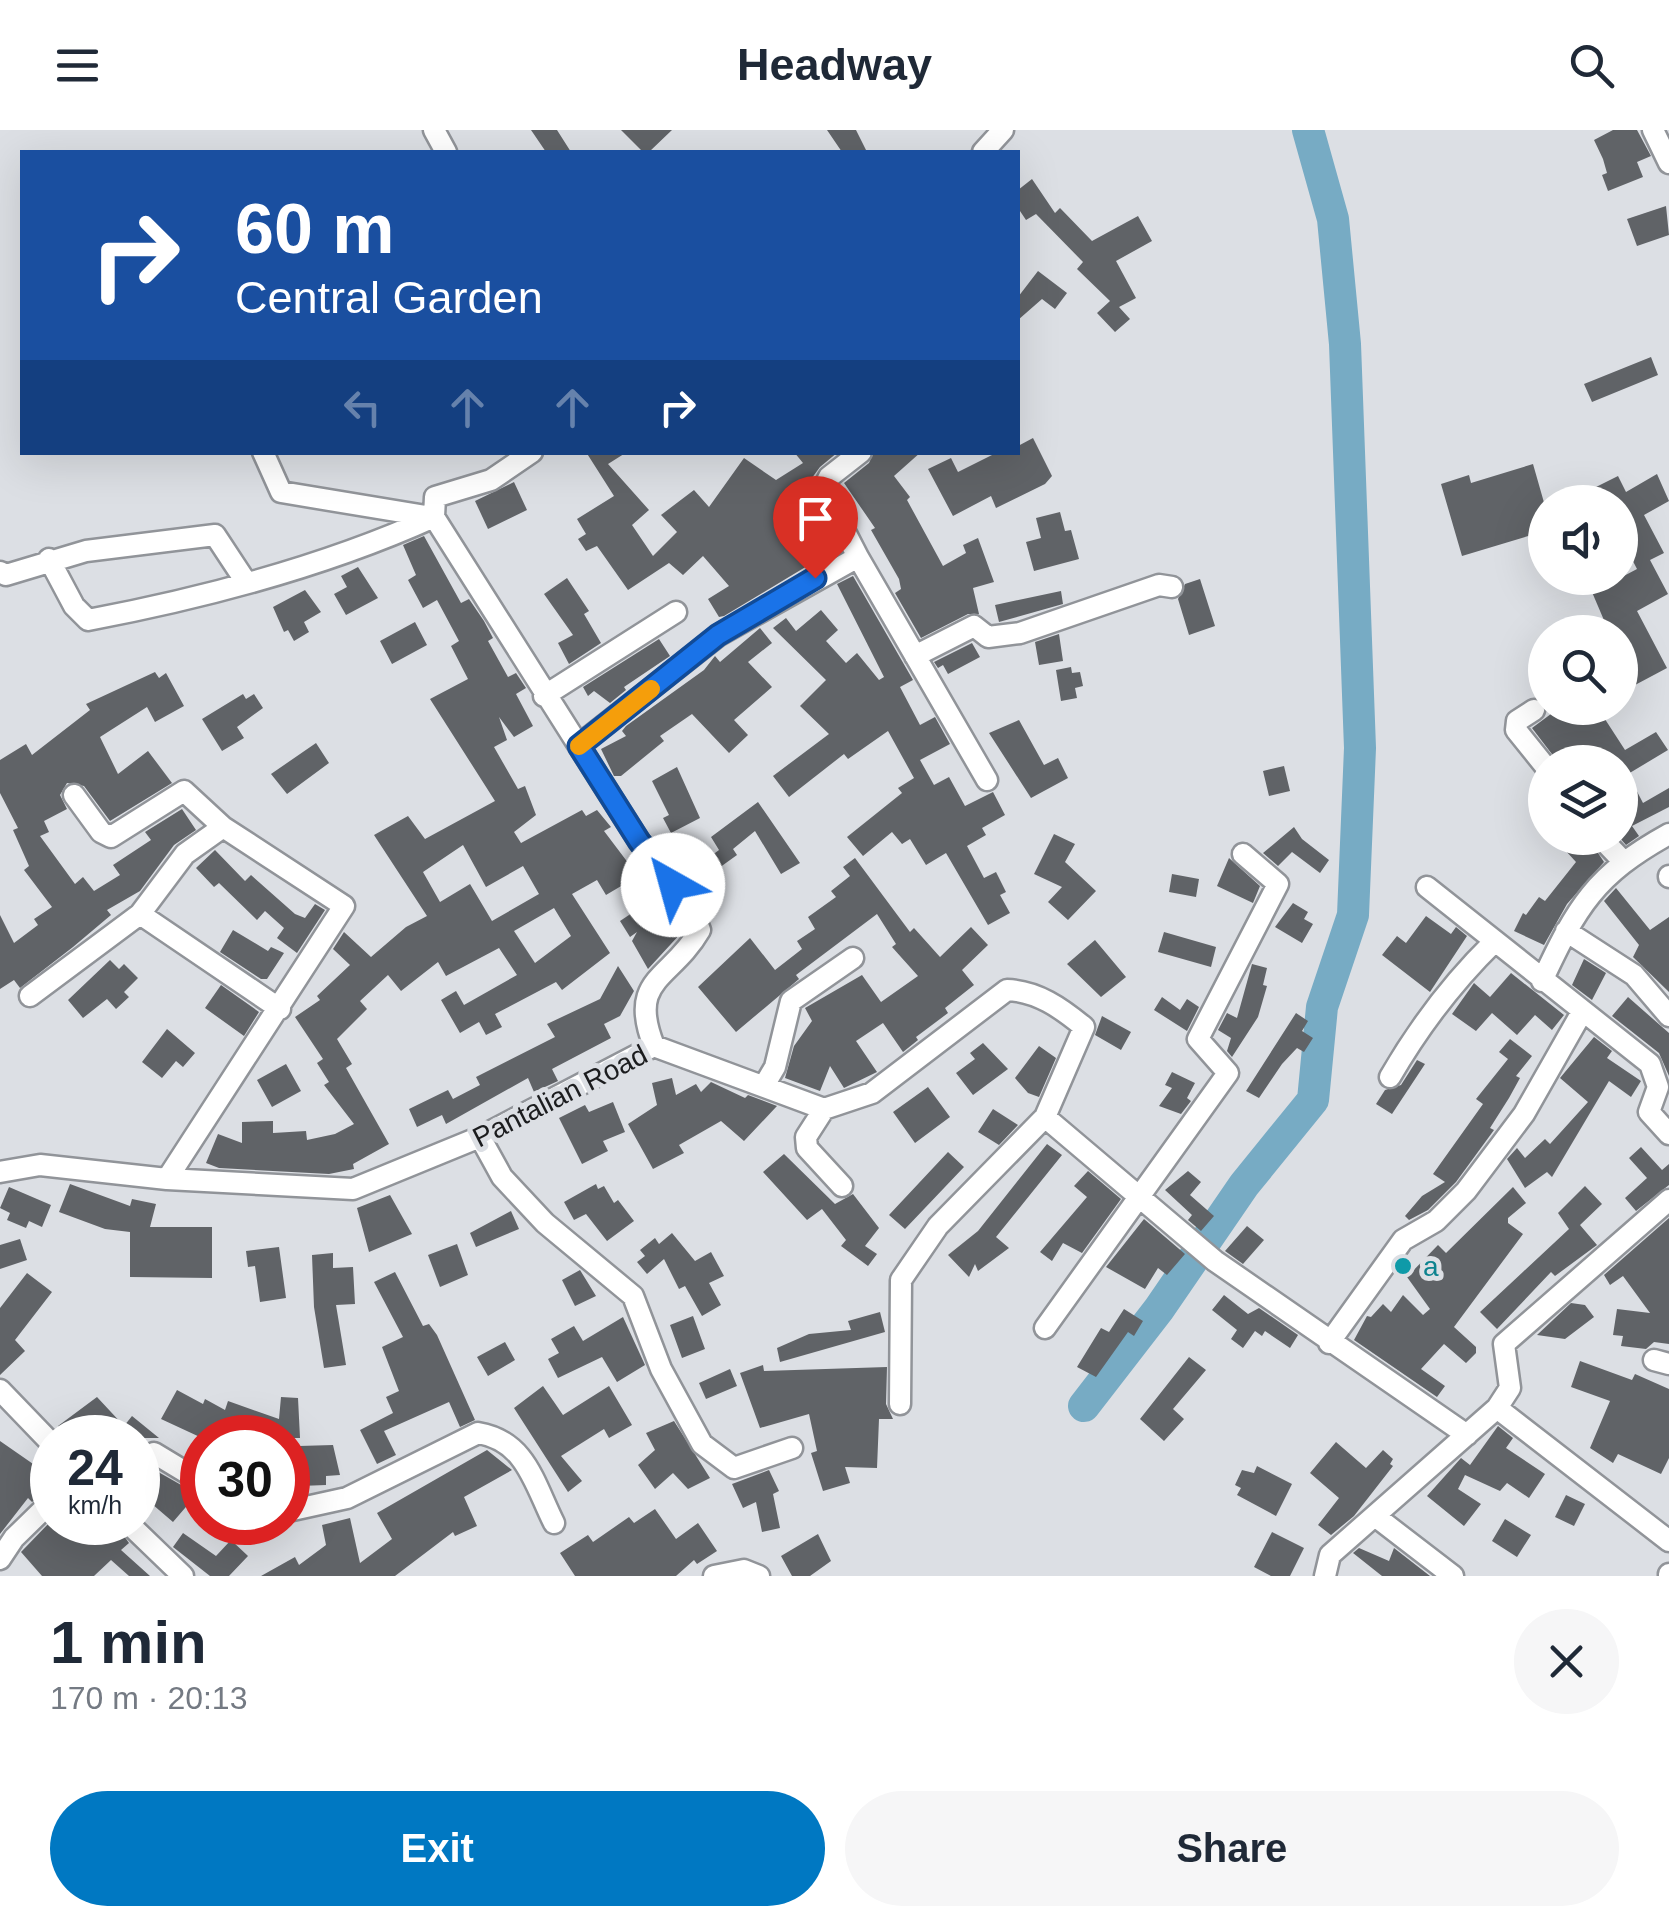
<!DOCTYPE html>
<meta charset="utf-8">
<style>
body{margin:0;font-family:Helvetica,sans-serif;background:#f6f6f7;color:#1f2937;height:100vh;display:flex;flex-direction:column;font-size:38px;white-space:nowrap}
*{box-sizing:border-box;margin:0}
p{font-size:32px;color:#747a83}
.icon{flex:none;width:55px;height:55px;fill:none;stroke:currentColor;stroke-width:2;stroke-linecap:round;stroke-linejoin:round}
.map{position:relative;height:1446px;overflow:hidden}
.details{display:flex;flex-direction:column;background:#fff;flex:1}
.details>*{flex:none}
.hud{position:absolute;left:20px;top:20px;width:1000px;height:305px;border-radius:0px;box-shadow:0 10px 40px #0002;background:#1a4fa0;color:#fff;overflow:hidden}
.fabs{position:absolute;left:1528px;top:355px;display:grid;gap:20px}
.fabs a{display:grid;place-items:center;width:110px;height:110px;border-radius:50%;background:#fff;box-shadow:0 10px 40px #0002;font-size:50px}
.speed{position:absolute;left:30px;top:1285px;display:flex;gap:20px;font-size:50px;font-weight:700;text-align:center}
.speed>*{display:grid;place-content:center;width:130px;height:130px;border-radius:50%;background:#fff;box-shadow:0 10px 40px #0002;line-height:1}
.speed small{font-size:25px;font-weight:400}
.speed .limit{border:15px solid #d22;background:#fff;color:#111}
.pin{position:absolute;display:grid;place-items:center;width:85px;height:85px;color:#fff;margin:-102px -42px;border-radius:50% 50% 50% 0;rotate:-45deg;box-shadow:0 0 10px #0007}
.pin .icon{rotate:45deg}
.me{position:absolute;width:110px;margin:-55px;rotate:322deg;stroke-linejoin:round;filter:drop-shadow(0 0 8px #0008)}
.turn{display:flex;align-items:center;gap:35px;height:210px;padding:0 50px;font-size:45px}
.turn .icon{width:130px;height:130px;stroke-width:2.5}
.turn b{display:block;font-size:70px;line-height:85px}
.lanes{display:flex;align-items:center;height:95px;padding:0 50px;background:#0003;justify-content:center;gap:50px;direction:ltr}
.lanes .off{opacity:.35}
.round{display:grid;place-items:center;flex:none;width:105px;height:105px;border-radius:52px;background:#f6f6f7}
.overview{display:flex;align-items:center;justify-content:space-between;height:170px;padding:0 50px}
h1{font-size:60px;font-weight:600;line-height:75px}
.cta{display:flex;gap:20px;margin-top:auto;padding:20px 50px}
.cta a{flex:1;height:115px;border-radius:60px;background:#0078c2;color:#fff;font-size:40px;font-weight:600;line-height:115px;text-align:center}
.cta a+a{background:#f6f6f7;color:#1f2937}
header{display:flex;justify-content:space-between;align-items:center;height:130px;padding:0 50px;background:#fff;font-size:45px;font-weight:600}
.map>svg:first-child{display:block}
</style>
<header><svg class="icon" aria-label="menu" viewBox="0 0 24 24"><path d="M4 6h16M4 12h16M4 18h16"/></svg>Headway<svg class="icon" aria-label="search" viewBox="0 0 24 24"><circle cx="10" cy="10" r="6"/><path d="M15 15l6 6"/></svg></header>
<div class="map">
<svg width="1669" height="1446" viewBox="0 0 1669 1446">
<rect width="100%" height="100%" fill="#dcdfe4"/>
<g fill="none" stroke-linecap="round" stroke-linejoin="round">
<path stroke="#77abc4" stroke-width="32" d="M1084,1276L1159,1179L1244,1055L1313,970L1322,877L1353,785L1360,618L1345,214L1333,89L1308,0"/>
</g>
<path fill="#606367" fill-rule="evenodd" d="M531,0H557L571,22H546Z
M621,0H672L649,22H643Z
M827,0H856L867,22H842Z
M1613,0H1637L1651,26L1637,32L1643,47L1608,61L1602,45L1607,43L1603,29L1594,10Z
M1032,49L1055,83L1060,78L1092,111L1138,86L1152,111L1116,131L1136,168L1119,177L1130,189L1115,202L1097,183L1110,171L1077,139L1083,132L1036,84L1026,90L1018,78V60Z
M1666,76L1669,105L1637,116L1627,89Z
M1038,141L1067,163L1055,179L1042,169L1018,190V167Z
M1651,227L1658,245L1592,272L1584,254Z
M1033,308L1052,346L1045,354L996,378L991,366L953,386L928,339L951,328L958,342L998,322H1018V316Z
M586,322H627L608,334L649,380L632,395L653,426L677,402L661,385L694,360L709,377L744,328L776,350L803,333L794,322H838L820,337L803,360L812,368L837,418L724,486L719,487L708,469L729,456L703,426L683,445L669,433L628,460L597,416L586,421L578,409L586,404L577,389L614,366Z
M874,322H921L894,346L910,367L907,370L943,436L966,423L963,415L978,408L994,452L973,458L979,484H968L921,508L895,463L901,459L899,449L871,400L875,398L844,353L869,333Z
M1533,334L1545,376V401L1462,426L1441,354L1469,345L1471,353Z
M1657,344L1669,371L1644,385L1664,423L1650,430L1668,464L1637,481L1667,538L1620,563V502H1609L1586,448H1620L1637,439L1620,406V372H1599L1592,359L1618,346L1626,362Z
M514,352L527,380L488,399L475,371Z
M1060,382L1065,401L1071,400L1079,429L1034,441L1026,412L1041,408L1036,388Z
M424,406L461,473L469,469L484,491L493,508L488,511L508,547L516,543L526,558L516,564L533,596L514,607L499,587L507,610L494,617L518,659L525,656L536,685L514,702L521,713L582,680L586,686L597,680L611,697L604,701L638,746L606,765L597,750L572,764L610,823L562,860L556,852L495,884L502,897L486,905L479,892L460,903L441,870L456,861L464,875L517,845L499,818L446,846L438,832L401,861L388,845L360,871L367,879L337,909L352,934L346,938L389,1014L353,1034L354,1039L329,1044L219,1038L206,1033L218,1004L242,1013V992L273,991V1003L306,1001L307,1010L335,1004L354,994L324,955L329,952L317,933L323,929L295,887L320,870L317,866L350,835L333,819L344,802L371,827L406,797L427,786L374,705L408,686L425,709L495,671L430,569L468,549L451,516L459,511L437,470L423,478L408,450L416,445L403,415ZM463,715L486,757L523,736L539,764L492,791L470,754L440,772L423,742ZM554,778L571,806L535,833L514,801Z
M358,437L378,468L346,485L334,464L347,457L341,446Z
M853,446L913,550L900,557L920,595L935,587L950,614L920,630L934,655L949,647L965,676L993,662L1005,685L982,698L986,705L967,716L984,748L996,742L1006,762L1000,765L1010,783L988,795L946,723L926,735L910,709L902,714L892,702L863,726L847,707L902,663L898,658L914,648L888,601L848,629L844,624L789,667L773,646L829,604L800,576L826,550L773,498L786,488L796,501L821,480L838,500L826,511L846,533L857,523L879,550L884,547L837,454Z
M567,448L589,481L584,484L601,513L569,534L558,513L573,505L544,464Z
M1200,449L1215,496L1189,505L1178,469L1185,454Z
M305,460L321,482L304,492L309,502L294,511L288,500L284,502L273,477Z
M1061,461L1063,474L999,492L995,475Z
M415,492L427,515L392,534L380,511Z
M760,498L772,513L748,532L772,557L734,590L748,605L729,623L692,584L660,606L664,611L621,646H614L601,619L626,606L622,601L626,596L704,540L715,526L720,532Z
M1059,504L1063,531L1039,535L1035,512Z
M659,509L670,526L624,557L626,560L610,573L594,561L588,566L583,557Z
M972,513L980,527L948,544L943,535L938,538L934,532Z
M1071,537L1072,543L1080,542L1083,556L1075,558L1077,568L1061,571L1056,540Z
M155,542L159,548L166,543L184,576L155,592L147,577L100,607L118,644L148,621L172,653L110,691L84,656L67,653L60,665L67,679L44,691L49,702L40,706L75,754L83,747L94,761L120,745L113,735L151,710L145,702L182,679L196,700L174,715L140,761L107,780L111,785L73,817L20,858L14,850L0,859V785L14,813L38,795L34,789L52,777L24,740L29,736L13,700L18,698L0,663V630L26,614L32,625L90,580L86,574Z
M243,564L246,569L254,564L263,578L237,597L244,608L222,621L202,589Z
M1559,578H1592L1597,585L1601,583L1625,620L1656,602L1668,620L1628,644L1643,673L1669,658V677L1632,696L1639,706L1626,715L1620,708V632H1558L1532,598Z
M1019,590L1044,635L1058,628L1068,648L1031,668L989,603Z
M316,613L329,633L287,664L271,644Z
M1284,636L1290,661L1269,666L1263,641Z
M677,637L700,688L671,703L663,688L669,685L652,651Z
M758,672L800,733L781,744L755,701L733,719L737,725L712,743L703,732L719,720L711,707Z
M1294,697L1302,709L1329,730L1320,743L1292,722L1278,736L1263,723Z
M1054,704L1075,714L1065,732L1096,761L1068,790L1048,772L1062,757L1034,744Z
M1554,708H1588L1604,732L1567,774L1544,815L1514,801L1523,783L1526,785L1539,767L1545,771L1576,732Z
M215,720L245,751L251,745L295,784L305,788L315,774L325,780L297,823L277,808L284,798L265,781L257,790L219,753L214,757L196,738Z
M855,728L910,802L914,798L940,827L971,797L988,815L962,840L974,855L945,878L948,883L916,907L918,910L903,922L883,893L856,911L877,942L844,958L830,936L820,961L785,948L794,916L812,891L805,878L862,845L881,872L918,846L892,817L896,814L877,784L796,845L799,849L736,902L698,857L750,808L775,840L802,819L797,811L815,799L808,787L836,767L831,761L850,746L843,737Z
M1229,728L1260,756L1253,773L1217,756Z
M1172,744L1199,749L1196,767L1169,762Z
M1616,758L1650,800L1669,787V862L1633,827L1639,815L1604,771Z
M1293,773L1308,782L1304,789L1313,794L1302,813L1275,797Z
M632,783L640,795L646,785L650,792L655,788L666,803L677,796L682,802L648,839L632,811L637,802L630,807L620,791Z
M1426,786L1451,804L1456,797L1467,806L1430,862L1382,825L1397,806L1406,813Z
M233,800L268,821L271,817L284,823L267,849H261L220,822Z
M1164,802L1216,817L1211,837L1158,822Z
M1095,810L1126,847L1101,867L1067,834Z
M1584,829L1606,843L1592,870L1572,855Z
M110,830L119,839L124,834L138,848L124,862L129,867L116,879L107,869L83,888L68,870Z
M1252,834L1267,838L1263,855L1267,856L1258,887L1232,927L1227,921L1231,908L1218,900L1227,883L1237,888Z
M618,836L634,861L620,886L604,894L611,908L552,939L558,951L534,962L528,948L446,994L442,985L417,997L409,979L448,960L453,969L480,955L476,947L555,907L547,894L600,869Z
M1511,843L1564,885L1552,900L1535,885L1517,905L1492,883L1476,901L1452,884L1474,853L1490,867Z
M221,855L259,882L244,906L205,878Z
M1162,867L1180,880L1187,869L1199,877L1187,901L1154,880Z
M1628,867L1669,903V946L1659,923L1612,886Z
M1296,883L1308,891L1302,901L1313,908L1304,922L1297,918L1282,934L1259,968L1246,961Z
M1102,886L1131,902L1121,920L1095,905Z
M167,899L195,923L183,937L176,931L162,948L142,932Z
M1594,907L1612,921L1607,928L1641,951L1631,967L1609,951L1552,1047L1547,1042L1525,1058L1507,1029L1517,1018L1525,1028L1545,1009L1550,1014L1588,972L1560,948Z
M1510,909L1532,926L1516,946L1520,948L1509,968L1490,998L1494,1000L1456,1052L1428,1080L1409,1090L1405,1086L1422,1066L1445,1052L1433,1044L1483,974L1476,969L1508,929L1499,922Z
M983,913L1008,939L973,965L956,943L975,929L970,923Z
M1039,916L1056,928L1039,967L1028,963L1015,948Z
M1417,930L1425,934L1392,984L1376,974L1385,960L1401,955Z
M286,934L301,961L272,977L257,950Z
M1172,942L1195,953L1187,968L1191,971L1181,984L1159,976L1172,958L1165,955Z
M672,948L676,965L696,954L701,962L711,952L745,968L748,965L777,976L744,1011L721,991L679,1015L684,1023L653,1039L628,994L657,975L652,953Z
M928,957L950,987L915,1013L893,982Z
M613,972L625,1002L603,1011L608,1021L582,1034L559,988L585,975L589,982Z
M993,979L1018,995L999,1015L978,1002Z
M1047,1014L1062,1025L996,1107L1009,1118L978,1141L975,1134L969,1147L948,1125L978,1101Z
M1641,1017L1662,1040L1669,1034V1055L1636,1081L1625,1068L1647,1048L1629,1028Z
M948,1022L964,1037L905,1099L889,1085Z
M784,1024L835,1074L853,1064L879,1098L865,1116L877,1124L868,1136L841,1116L846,1110L822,1079L807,1090L763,1042Z
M1088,1041L1121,1069L1082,1123L1063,1113L1052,1131L1040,1122L1087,1067L1074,1056Z
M1188,1041L1201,1052L1190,1065L1214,1086L1201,1101L1188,1090L1192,1085L1165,1060Z
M70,1054L130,1076L132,1069L156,1074L150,1097H212V1148L130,1147V1102L105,1099L59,1082Z
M596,1054L598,1059L604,1056L614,1073L618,1070L634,1091L607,1111L586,1084L574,1090L564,1072Z
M1585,1056L1602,1074L1580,1095L1597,1115L1555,1146L1551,1142L1497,1199L1480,1182L1569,1099L1558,1083Z
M9,1057L51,1075L42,1097L29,1091L26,1098L7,1090L10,1083L0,1078Z
M1513,1057L1526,1073L1508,1088V1093L1523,1104L1454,1197L1476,1217V1223L1466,1233L1444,1214L1421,1239L1445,1256L1437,1267L1354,1210L1367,1186L1371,1187L1383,1174L1391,1182L1403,1165L1423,1185L1430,1179L1407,1147L1438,1115L1446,1123Z
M390,1065L412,1104L369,1122L357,1078Z
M511,1081L519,1099L476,1117L470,1103Z
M1669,1088V1214L1654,1212L1646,1219L1621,1216L1623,1206L1613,1205L1617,1179L1650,1183L1623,1146L1610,1155L1604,1145Z
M1144,1089L1185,1124L1167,1145L1158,1138L1145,1159L1106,1137Z
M1247,1096L1264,1110L1243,1134L1225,1121Z
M672,1103L695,1131L711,1122L724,1146L709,1153L721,1175L702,1186L685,1156L679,1159L664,1129L647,1144L637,1132L645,1126L640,1120L655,1108L659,1114Z
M20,1109L27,1130L0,1139V1115Z
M457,1114L468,1145L440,1157L428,1125Z
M279,1117L286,1168L260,1172L255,1136L248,1137L246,1121Z
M333,1123V1138L353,1137L355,1174L336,1175L346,1235L324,1238L314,1177L312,1125Z
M580,1140L596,1166L575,1176L562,1150Z
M395,1142L423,1196L429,1194L437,1205L475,1290L460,1297L449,1272L384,1301L396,1325L377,1334L360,1300L393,1283L386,1267L399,1261L382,1217L403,1207L374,1152Z
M27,1143L52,1162L15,1210L25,1221L0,1245V1178Z
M1224,1165L1248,1184L1259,1178L1298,1205L1290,1218L1265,1201L1262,1206L1255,1201L1243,1218L1231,1209L1237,1200L1212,1180Z
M1571,1173L1585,1175L1594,1187L1565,1209L1537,1205Z
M1124,1179L1143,1191L1134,1206L1128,1202L1096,1247L1077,1237L1101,1198L1109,1202Z
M880,1182L885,1202L780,1232L777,1218L809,1204L851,1200L848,1191Z
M693,1186L705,1219L682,1228L670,1195Z
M623,1187L645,1235L617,1252L602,1227L558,1248L548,1229L559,1223L551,1209L574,1196L583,1211Z
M505,1212L515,1230L488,1246L477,1227Z
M1189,1227L1206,1240L1173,1279L1184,1289L1164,1311L1140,1289Z
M1580,1231L1632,1250L1635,1244L1669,1259V1328L1661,1344L1618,1324L1613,1333L1590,1318L1610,1271L1571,1257Z
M763,1235L764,1241L887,1237L886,1274L893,1289H879L877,1338L845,1337L850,1353L823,1361L811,1323L817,1321L809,1284L760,1298L740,1243Z
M730,1239L737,1256L706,1269L699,1253Z
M543,1256L563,1285L609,1256L632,1295L609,1308L604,1299L561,1326L582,1351L568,1362L514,1278Z
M177,1260L203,1274L205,1269L225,1280L228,1271L279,1289L281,1267L298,1268L300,1308H202L161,1289Z
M97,1267L124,1296L132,1286L159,1308H69L58,1296Z
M674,1291L710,1348L688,1359L673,1343L655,1359L638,1335L655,1320L646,1303Z
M1498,1296L1513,1308L1506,1318L1545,1344L1529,1368L1507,1353L1500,1361L1465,1345L1458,1359L1481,1374L1464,1396L1427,1366L1461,1328L1470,1335Z
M0,1311L36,1336L40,1331L52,1341V1358L32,1372L28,1368L0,1404Z
M1336,1312L1366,1338L1383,1320L1393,1329L1390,1334L1393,1336L1354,1386L1331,1405L1318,1395L1339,1368L1310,1343Z
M333,1315L340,1345L326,1346V1355L300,1356L299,1316Z
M487,1320L512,1340L464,1367L477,1396L455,1406L453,1402L395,1446H261L295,1427L299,1435L326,1415L322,1395L350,1388L360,1433L392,1409L377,1383Z
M1257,1336L1292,1354L1276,1386L1237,1365L1241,1358L1235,1355L1242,1340L1254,1343Z
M153,1339L197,1364L173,1392L138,1362V1345Z
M769,1340L779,1361L773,1364L780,1398L762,1402L756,1372L743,1378L732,1354Z
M1566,1365L1585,1374L1574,1396L1555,1387Z
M655,1379L676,1409L698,1393L717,1421L697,1434L694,1430L676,1446H575L560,1423L588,1405L593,1412L629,1387L634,1393Z
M1505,1389L1531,1405L1517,1427L1492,1411Z
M52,1390L114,1392L129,1413L121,1420L150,1446H129L111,1430L94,1446H42L21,1422Z
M1272,1402L1304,1418L1290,1446H1271L1254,1437Z
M183,1403L216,1426L231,1410L248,1426L229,1446H210L173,1417Z
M818,1404L831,1431L810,1446H792L781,1426Z
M1359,1418L1389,1431L1394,1418L1430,1446H1382L1353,1423Z"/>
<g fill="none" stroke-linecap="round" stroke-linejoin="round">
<g stroke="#919499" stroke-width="25">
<path id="street" d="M434,0L446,22
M1653,0L1669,33
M983,22L1003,0
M263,322L281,362L432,387
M532,322L491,350L435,367L434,387L639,711L690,776L700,800C671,850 627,848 654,916
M858,427L823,359L829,347L861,322
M49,429L74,476L88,490C204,468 326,436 434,387
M0,442L6,445L86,421L215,405L246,452
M915,526L974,496L988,507L1020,503L1159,455L1172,457
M544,566L676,482
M1534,580L1517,591L1516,600L1545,636
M579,615L719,505L858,427L987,650
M74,665L101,702L111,707L184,661L223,697L344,776L167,1049
M1601,708L1622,730
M1669,746V747
M1427,757L1650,934L1658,957L1649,982L1669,1004
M140,784L185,724L223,697
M1566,801L1634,845L1669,886
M1542,851C1577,776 1595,745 1669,704
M30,866L140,784L280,879
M1390,947C1419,897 1452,853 1494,812
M765,954L775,937L791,871L853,828
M824,979L806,1007L807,1018L842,1056
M480,1007L502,1047L545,1093L633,1166L661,1239L702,1314L734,1338L792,1318
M0,1042L40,1035L167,1049L353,1059L480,1007L654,916L824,979L872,963L1007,860C1037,861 1061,878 1084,897L1045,987L1215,1131L1467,1305
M1045,1198L1228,943L1198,909L1278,754L1243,724
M1329,1213L1403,1110L1436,1091L1466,1061L1524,984L1582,882
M1654,1230L1669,1234
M0,1260L52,1314
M900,1274L901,1150L938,1096L1045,987
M1497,1278L1669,1411
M138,1331L154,1323L202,1352
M288,1381L347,1368L478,1303C526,1311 534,1353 554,1393
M1375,1386L1453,1446
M127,1392L183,1446
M0,1429L14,1408L52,1371
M714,1446L744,1440L759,1446
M1325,1446L1330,1425L1497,1278L1510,1258L1504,1214L1669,1070
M1669,1446V1444"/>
</g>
<use href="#street" stroke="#fff" stroke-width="20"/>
</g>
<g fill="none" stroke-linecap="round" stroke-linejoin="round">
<g stroke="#114b97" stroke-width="25">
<path id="route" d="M673,755L639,711L579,616L718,505L815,448"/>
</g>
<use href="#route" stroke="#1a73e8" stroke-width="18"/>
<path stroke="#f59e0b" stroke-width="18" d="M579,616L651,559"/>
</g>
<circle fill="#0f9aa8" stroke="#dcdfe4" stroke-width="4" cx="1403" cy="1136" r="10"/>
<g text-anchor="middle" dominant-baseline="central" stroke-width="10" stroke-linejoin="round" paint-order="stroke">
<g font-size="28" fill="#1b1c1e" stroke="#dcdfe4">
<text transform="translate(560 966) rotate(-27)">Pantalian Road</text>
</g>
<g font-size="28" fill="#0d838f" stroke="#dcdfe4" text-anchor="start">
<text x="1423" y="1136">a</text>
</g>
</g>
</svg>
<div class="fabs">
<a><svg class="icon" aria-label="sound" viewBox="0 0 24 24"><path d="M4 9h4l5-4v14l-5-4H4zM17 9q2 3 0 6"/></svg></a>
<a><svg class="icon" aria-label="search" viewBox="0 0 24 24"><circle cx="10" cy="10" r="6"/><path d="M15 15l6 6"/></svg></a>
<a><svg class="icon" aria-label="layers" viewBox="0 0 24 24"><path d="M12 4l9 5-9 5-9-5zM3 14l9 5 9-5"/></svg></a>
</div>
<div class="speed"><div>24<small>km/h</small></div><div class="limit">30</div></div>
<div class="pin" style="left:815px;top:448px;background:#d93025"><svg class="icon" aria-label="arrive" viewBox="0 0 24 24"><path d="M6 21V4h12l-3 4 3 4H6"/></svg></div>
<svg class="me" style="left:673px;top:755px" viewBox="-20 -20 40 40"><circle r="19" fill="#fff"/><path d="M0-13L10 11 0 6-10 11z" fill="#1a73e8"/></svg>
<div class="hud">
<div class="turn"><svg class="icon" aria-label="right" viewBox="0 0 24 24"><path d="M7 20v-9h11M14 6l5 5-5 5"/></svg><div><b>60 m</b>Central Garden</div></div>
<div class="lanes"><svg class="icon off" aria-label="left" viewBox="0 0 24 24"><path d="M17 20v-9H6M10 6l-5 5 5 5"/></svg><svg class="icon off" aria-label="ahead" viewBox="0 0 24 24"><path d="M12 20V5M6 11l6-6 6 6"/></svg><svg class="icon off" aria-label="ahead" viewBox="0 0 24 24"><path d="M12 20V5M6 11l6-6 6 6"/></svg><svg class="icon" aria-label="right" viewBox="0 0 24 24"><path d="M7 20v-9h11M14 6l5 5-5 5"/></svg></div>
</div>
</div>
<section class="details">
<div class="overview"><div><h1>1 min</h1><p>170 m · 20:13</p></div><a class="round"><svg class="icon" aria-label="close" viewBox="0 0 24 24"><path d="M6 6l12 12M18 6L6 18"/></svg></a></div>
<div class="cta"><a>Exit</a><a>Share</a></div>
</section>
